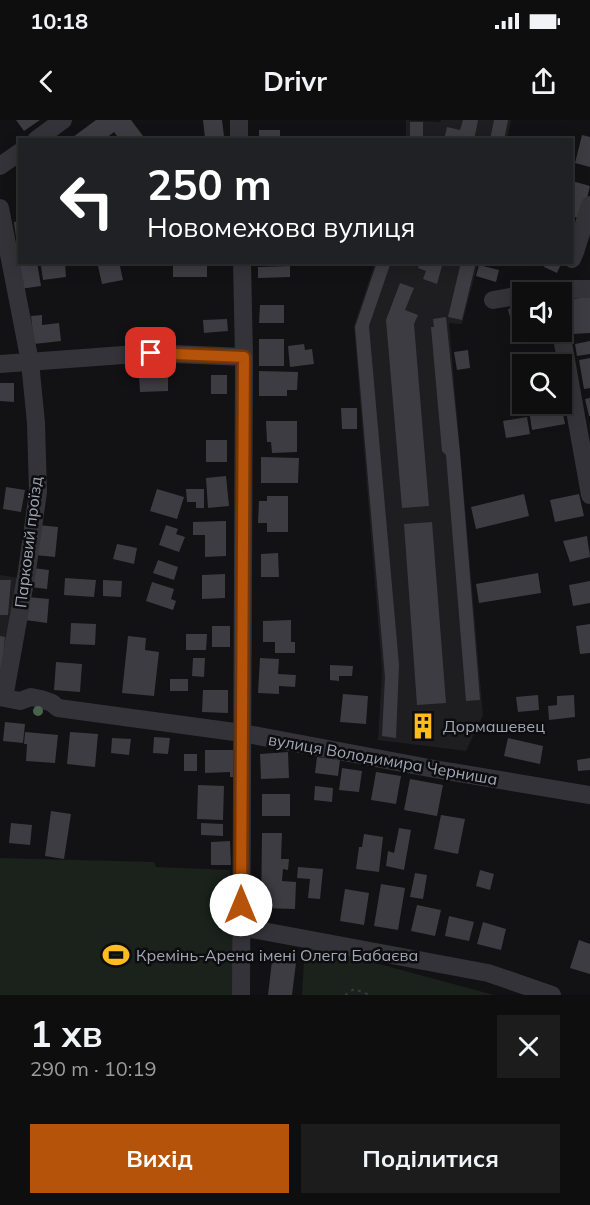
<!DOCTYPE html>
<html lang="uk">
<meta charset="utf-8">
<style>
body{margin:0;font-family:Mulish,sans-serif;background:#1c1c1d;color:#f1f3f6;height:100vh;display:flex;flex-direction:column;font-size:22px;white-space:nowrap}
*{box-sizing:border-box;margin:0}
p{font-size:20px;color:#9b9c9e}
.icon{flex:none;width:33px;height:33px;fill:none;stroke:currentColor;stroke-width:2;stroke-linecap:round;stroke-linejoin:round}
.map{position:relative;height:875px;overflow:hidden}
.drawer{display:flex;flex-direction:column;background:#0e0e0f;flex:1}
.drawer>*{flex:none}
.banner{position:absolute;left:18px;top:18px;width:555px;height:126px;border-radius:0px;box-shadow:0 3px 15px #0003,0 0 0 2px #2e2e2f;background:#202124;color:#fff;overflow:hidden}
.buttons{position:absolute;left:512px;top:162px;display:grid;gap:12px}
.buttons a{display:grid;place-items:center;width:60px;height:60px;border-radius:0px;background:#0e0e0f;box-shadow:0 3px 15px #0003,0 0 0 2px #2e2e2f;font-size:30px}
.pin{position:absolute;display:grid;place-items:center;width:51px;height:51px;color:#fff;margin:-26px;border-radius:12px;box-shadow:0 3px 9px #0006}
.me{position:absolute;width:66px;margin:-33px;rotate:0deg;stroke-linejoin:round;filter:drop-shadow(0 0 4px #0008)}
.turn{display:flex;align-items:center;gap:21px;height:126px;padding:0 30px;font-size:27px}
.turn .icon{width:78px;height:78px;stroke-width:2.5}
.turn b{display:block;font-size:42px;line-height:51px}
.round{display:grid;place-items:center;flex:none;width:63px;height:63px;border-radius:0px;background:#1c1c1d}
.headline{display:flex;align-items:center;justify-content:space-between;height:102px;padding:0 30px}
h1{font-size:36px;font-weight:700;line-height:45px}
.button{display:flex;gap:12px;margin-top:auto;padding:12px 30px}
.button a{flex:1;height:69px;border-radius:0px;background:#b45309;color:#fff;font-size:24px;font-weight:700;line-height:69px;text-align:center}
.button a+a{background:#1c1c1d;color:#f1f3f6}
.status{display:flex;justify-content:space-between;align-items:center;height:42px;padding:0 30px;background:#0e0e0f;direction:ltr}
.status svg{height:16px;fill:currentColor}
header{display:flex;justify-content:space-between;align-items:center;height:78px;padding:0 30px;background:#0e0e0f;font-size:27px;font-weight:700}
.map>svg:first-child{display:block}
</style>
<div class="status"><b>10:18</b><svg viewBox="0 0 49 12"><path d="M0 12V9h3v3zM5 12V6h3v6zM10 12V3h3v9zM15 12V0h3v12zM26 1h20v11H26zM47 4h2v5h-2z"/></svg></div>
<header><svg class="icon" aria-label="back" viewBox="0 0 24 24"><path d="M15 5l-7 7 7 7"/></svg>Drivr<svg class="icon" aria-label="share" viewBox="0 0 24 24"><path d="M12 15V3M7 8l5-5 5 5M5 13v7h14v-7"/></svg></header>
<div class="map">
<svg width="590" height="875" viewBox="0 0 590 875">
<rect width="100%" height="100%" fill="#121214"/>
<path fill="#1e1e21" d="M406,0L440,2L441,0H511L507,19L406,20Z
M375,143H478L462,204L449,203L483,595L466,631L378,620L382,551L354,206Z
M0,455L19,458L0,568Z"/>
<path fill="#1a221b" d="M0,738L154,742L156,747L230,750L234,875H0Z
M305,824L494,875H302Z"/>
<path fill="#3c3c42" d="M16,0H40L24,11Z
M96,0H131L146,20H120L114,12L104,20H75L73,17Z
M203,0H222L224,16L205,18Z
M463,0H478L474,20H444L447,7L460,10Z
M494,0H508L504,20H490Z
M410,2H423V20H410Z
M259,10H280V20H259Z
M582,15L590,17V47L575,43Z
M572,61L590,66L582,99L572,96Z
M20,101V124L17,125L14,102Z
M20,142H37L41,166L20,169Z
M66,142H90V145L66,146Z
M119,142L123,160L102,164L98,146Z
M173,142H207V157H173Z
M377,142H391L369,206L399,545L396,618L382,616L385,557L355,207Z
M420,142H443L437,164L423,159L426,151L418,148Z
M461,142H476L462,200L448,197Z
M546,142H562L557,153L544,147Z
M65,143L66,157L43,160L41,146Z
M479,145L499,150L496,162L476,156Z
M290,146V157L258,158V147Z
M400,163L414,168L405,190L418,195L414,204L429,386L402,388L386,200Z
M590,177V213L573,214L570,179Z
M260,185H284V203H259Z
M522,186V212H527V215L515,218L508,189Z
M42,195V205L59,203L61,221L34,224L31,196Z
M446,197L460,333L480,580L466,581L446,335L442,331L431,207H434L433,199Z
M227,199L228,211L204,213L203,200Z
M259,219H284V246H259Z
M590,221V234L577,236L575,224Z
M304,224L305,230L312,229L314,244L290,247L288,226Z
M468,230L470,248L457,250L454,232Z
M547,234L549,244H532L530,238Z
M590,238V268L584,269L579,240Z
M259,251L298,252L297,270H287V276H259Z
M168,255V271L140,272L139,256Z
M211,255H227V274H211Z
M0,263H14V282L0,281Z
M590,278V296H589L585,279Z
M528,284H561L565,304L532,310Z
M341,288H357V309H342Z
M527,297L530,314L506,318L503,301Z
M266,301H297V332L272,333L271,322H267Z
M206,320H227V342H206Z
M261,337L299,338L298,363H261Z
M226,356L229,386L208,388L206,358Z
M6,367L25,370L21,392L3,389Z
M157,369L184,377L177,399L150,391Z
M186,369H204V388H196V382H187Z
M524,374L529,396L476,409L471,387Z
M579,374L584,396L555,402L550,380Z
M267,376H288V412H267V403H258L259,381H267Z
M226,401V436L205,437V415H193V402Z
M432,402L446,583L417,585L404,404Z
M38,405L58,407L55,437L35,435Z
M166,405L178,409L176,414L185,417L179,432L159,425Z
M587,416L590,437L570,442L563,421Z
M117,424L137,428L134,444L113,439Z
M278,433L279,457H261V434Z
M158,440L178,447L174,460L153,453Z
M33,448L49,450L47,469L30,467Z
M538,453L541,473L479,483L476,464Z
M225,454V478L202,479V455Z
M65,458L96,460L94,477L64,475Z
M0,460H11L8,495H0Z
M103,460L122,461L121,477L103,476Z
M590,461V483L573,486L569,465Z
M152,462L174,469L171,479L176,481L173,490L146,481Z
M28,477L49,479L47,503L25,500Z
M291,500V522H295V533H275V522H263V501Z
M71,503L96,504L95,525L70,524Z
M590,504V533L580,534L576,506Z
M212,506H230V527H212Z
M186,514H207L206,530H186Z
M0,516L5,517L2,549H0Z
M128,516L146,518L145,530L159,532L154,576L122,573Z
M193,538H205L204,557L192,556Z
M260,538L279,539L278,554L296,555L295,567L279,566V574L258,573Z
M56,542L82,544L80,572L54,570Z
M330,545L353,546L352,556H339V561L330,560Z
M170,559H188V571H170Z
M203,570H228V593L202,592Z
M343,574L368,576L366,604L340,602Z
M538,575L539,590L518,592L516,577Z
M574,575L575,597L549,600L548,586L557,585V576Z
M416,597L432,600L430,614L414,611Z
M5,602L25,604L23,623L3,621Z
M25,612L58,615L55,643L26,641L27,624H24Z
M70,612L98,614L95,647L67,644Z
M154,617L170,618L168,634L153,633Z
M112,618L131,619L129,635L111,633Z
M508,618L543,626L540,644L504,636Z
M205,630H238V657H230V652L205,653Z
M288,632L289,658L261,659L260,634Z
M184,634H197V651H184Z
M317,637L340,640L338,656L315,653Z
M590,638V650L578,651L577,640Z
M342,648L362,651L359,672L339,670Z
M376,652L401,656L396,684L371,680Z
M410,659L443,665L437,696L404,690Z
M198,665L224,666L223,700L197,699Z
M315,666L333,668L332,682L314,680Z
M262,674H290V696H262Z
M51,691L71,694L64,739L45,736Z
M441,695L465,699L458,734L434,729Z
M11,703L32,705L30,725L9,723Z
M201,703L223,704V716L201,715Z
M399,708L411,710L404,750L386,746L388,731L394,733Z
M262,713H282L281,739H289L288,750L283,749L282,761L296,762L295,789L261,788Z
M364,714L383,717L379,752L356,749L359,727H362Z
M230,721L231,745H211V722Z
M298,747L323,749L320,779L308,778L310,759L297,758Z
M480,750L494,754L490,770L476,766Z
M415,753L427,755L423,779L410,777Z
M381,764L405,768L398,810L374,806Z
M345,769L369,773L364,805L340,801Z
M417,785L441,790L435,816L411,811Z
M449,796L474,802L469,821L445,816Z
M483,802L506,809L501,830L477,824Z
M579,820L590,824V854L570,848Z
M273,832L297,835L292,875H268Z"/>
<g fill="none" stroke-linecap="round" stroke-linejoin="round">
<path stroke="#383a40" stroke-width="2" stroke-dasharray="3 4.5" stroke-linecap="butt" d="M345,875L354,869L370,875"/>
<path stroke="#333339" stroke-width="18" d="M239,0V20
M36,20L63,0
M0,46L20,32
M0,88L30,242L36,303L38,372L27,451L4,578
M572,139L575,132L590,85
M533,172L553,169H590
M493,180L522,175
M561,212L590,375
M0,244L151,233L244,237
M0,577L20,581L31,577L41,579L52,583L58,588L242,613L440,650L590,675
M241,807L488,853L552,875
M241,875L244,237L242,142"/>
</g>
<circle fill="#4a624d" cx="38" cy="591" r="5"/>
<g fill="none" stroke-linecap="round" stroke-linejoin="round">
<g stroke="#753606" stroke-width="15">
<path id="route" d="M151,233L244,237L241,785"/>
</g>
<use href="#route" stroke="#b45309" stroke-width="10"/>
</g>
<defs>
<g id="building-bare" transform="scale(2.07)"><path d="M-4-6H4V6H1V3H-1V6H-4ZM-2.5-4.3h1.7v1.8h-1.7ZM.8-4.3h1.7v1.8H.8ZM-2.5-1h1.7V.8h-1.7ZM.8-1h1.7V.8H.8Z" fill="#ffbc1f" stroke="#0d0d0f" stroke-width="2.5" paint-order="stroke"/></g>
<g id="stadium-bare" transform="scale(2.07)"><path d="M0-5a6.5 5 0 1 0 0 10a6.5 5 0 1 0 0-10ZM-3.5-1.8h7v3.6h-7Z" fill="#ffbc1f" stroke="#0d0d0f" stroke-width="2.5" paint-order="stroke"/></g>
</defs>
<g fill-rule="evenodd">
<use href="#building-bare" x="423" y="606"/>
<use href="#stadium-bare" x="116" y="835"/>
</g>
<g text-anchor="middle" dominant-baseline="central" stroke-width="5" stroke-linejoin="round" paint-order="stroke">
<g font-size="16" fill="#a2a7b6" stroke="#0d0d0f">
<text transform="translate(28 422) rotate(-83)">Парковий проїзд</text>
<text transform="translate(383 639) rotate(10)">вулиця Володимира Черниша</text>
</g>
<g font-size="16" fill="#a2a7b6" stroke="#0d0d0f" text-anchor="start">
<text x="443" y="606">Дормашевец</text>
<text x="136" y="835">Кремінь-Арена імені Олега Бабаєва</text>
</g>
</g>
</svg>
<div class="buttons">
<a><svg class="icon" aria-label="sound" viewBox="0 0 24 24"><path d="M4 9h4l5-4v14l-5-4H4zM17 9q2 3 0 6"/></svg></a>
<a><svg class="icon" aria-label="search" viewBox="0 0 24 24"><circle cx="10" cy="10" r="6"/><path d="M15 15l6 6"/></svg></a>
</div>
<div class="pin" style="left:151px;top:233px;background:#d93025"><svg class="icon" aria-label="arrive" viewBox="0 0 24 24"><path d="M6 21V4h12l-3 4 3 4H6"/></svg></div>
<svg class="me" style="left:241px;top:785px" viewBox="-20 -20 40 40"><circle r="19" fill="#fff"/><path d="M0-13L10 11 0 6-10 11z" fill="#b45309"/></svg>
<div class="banner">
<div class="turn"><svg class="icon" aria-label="left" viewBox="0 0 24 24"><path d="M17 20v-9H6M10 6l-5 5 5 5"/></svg><div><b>250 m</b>Новомежова вулиця</div></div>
</div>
</div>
<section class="drawer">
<div class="headline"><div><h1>1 хв</h1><p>290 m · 10:19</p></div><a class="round"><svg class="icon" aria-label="close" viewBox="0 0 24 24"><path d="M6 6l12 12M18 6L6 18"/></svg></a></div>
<div class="button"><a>Вихід</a><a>Поділитися</a></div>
</section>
